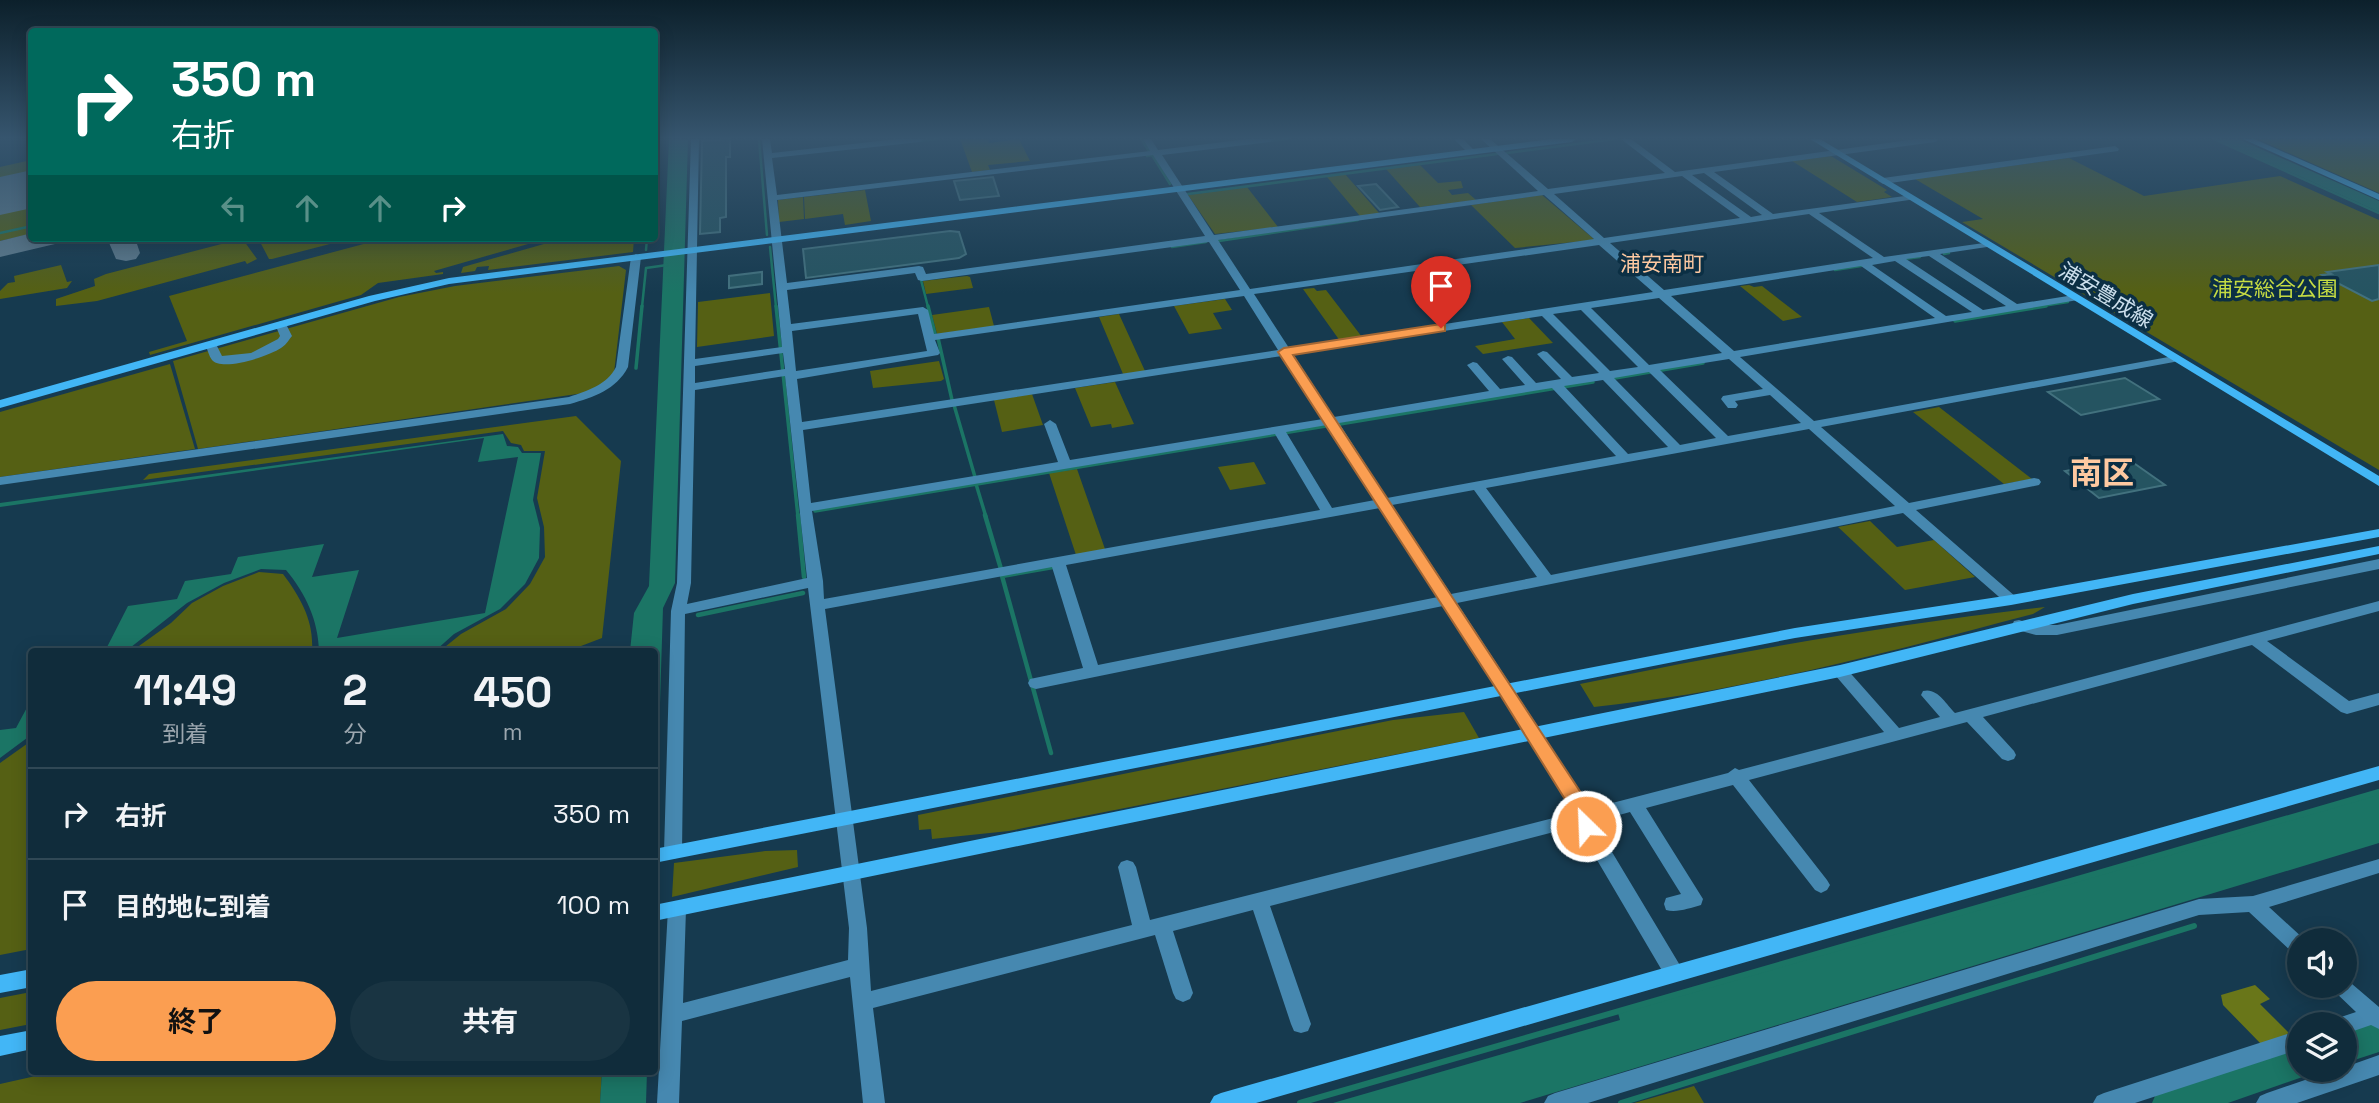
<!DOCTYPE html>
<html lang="ja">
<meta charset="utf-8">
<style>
body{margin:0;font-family:"Space Grotesk","Noto Sans JP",sans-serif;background:#193442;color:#f1f3f6;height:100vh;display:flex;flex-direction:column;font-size:26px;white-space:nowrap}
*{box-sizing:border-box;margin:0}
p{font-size:23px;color:#9ca7af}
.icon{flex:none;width:38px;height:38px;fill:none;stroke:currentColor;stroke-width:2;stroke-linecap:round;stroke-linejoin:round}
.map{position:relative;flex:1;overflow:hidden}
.sheet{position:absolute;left:28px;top:648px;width:630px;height:427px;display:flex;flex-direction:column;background:#102c3b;border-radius:7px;box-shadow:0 4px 18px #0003,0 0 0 2px #304855}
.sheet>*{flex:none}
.top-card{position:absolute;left:28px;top:28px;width:630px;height:214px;border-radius:7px;box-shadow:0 4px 18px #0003,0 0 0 2px #304855;background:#00695c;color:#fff;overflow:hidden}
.fabs{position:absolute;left:2287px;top:928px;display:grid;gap:14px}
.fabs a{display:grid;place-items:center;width:70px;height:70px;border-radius:50%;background:#102c3b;box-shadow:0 4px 18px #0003,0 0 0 2px #304855;font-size:35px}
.pin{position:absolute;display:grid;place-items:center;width:60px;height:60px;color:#fff;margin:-72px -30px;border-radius:50% 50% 50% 0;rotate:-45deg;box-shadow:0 0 7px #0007}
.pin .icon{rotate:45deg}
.me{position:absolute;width:77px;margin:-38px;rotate:336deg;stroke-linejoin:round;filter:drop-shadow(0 0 5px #0008)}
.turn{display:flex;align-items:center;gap:24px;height:147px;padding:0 28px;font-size:32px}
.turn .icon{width:91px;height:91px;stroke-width:2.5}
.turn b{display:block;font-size:49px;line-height:60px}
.lanes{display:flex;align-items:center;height:66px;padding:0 28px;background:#0003;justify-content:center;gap:35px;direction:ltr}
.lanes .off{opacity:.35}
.eta{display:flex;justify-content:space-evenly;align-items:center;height:119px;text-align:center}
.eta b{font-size:42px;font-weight:700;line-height:49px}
.cta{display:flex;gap:14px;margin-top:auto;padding:14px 28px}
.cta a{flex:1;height:80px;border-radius:42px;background:#fb9e51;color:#111;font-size:28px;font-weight:700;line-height:80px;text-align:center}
.cta a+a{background:#193442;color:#f1f3f6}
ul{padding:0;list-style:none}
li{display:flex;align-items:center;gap:21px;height:91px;padding:0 28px;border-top:2px solid #304855}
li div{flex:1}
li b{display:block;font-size:26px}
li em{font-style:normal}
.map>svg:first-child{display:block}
</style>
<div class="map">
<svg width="2379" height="1103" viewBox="0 0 2379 1103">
<rect width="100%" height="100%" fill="#163a4f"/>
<path fill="#556014" d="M960,139H988L989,143L1019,139L1030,161L988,165L990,170L972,172Z
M2257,139H2379V193Z
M1831,156L1887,190L1884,192L1892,197L1857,202L1792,161Z
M2069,158L2144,196L2280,176L2379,220V470L1962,222L1983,219L1915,179Z
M31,160V180L0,187V167Z
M1420,165L1438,183L1461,181L1463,188L1448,190L1452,195L1468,193L1476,200L1420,207L1386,169Z
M1345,174L1379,213L1360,216L1327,177Z
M1247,187L1278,227L1215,234L1188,195Z
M865,190L871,221L845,225L843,214L805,219L804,197Z
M1542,195L1595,240L1515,248L1471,205Z
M31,197V234L0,241V205Z
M803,197L804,219L779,222L778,200Z
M258,238H353L272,259H269Z
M386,238H549L434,271L436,273L443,272V274L378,283L361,295L150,355L149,352L187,341L169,296Z
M565,238H634L633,252L488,270L489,266L477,267L475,271L461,273L463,267Z
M233,241H244L257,259L247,264L245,261L97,301L56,306V299L95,286L94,279L106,274Z
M61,265L67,282L72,281L67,288L0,299V291L8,283L15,282L14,276Z
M619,266L626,270L614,373L604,384L584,393L198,449L173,361L399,297L455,286Z
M967,276L970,277L973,288L926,294L923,281Z
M1749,285L1754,287L1762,286L1802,317L1783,321L1740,286Z
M1314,288L1317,291L1326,290L1362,337L1340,341L1303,289Z
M770,293L774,336L697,347L698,302Z
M1225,299L1232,310L1213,313L1222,329L1189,334L1174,306Z
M989,307L994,326L937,334L932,315Z
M1119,314L1145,371L1123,374L1099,317Z
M1529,318L1553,343L1483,354L1475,346L1515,339L1502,322Z
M939,361L944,379L941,381L873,388L870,371Z
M170,364L195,449L0,477V412Z
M1115,382L1134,424L1112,428L1111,424L1091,427L1075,388Z
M1032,394L1043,425L1002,432L994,400Z
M1939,407L2032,479L2004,484L1913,412Z
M576,416L621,461L602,638L568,651H440L461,634L506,609L530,584L545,557L544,527L537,498L545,451H524L521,445L511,443L503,431L143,480L149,474Z
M1254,462L1266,484L1230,490L1218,467Z
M1077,469L1105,549L1076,555L1049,473Z
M1870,521L1897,547L1934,540L1975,577L1905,590L1838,527Z
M259,572L283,574C301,598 314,621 312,651H132L171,623L192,603L223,586Z
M2045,607L2033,614C1888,652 1743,692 1594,707L1580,684C1735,652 1888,625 2045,607Z
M1464,712L1479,738L1009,831L932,839L931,829L919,830L918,815L1393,720Z
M31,741V949L0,955V763Z
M797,850L798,867L672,897L674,863L765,851Z
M31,992V1024L0,1030V998Z
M58,1071H602L600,1103H0V1084Z
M1694,1086L1704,1103H1634Z"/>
<path fill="#697619" d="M2255,985L2270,999L2260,1004L2291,1035L2261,1044L2223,1005L2221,995Z"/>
<path fill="#1b7565" d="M669,139H688L675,583L663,608L655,862L654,651H630L634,613L649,586Z
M2216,139H2238L2379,201V212Z
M503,434L507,446L518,447L522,453H541L533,500L540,528L539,558L525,584L500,609L454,634L435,651H319C318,620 306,594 286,570L261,569L224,583L187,603L126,651H105L128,606L177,599L185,581L231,574L238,557L324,544L312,577L359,570L337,638L485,613L518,457L478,462L484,438L0,507V503Z
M31,700V735L0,758V730L16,728Z
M2379,794V843L1520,1103H1333L1620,1020L1618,1013Z
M602,1071H647L646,1103H600Z"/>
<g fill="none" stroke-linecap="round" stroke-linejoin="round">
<path stroke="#1b7565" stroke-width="2.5" d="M759,139L767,235
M1141,139L1149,151
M2214,139L2379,213
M918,141L938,139
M1268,141L1288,139
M654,153L655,139
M1507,153L1615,139
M1147,156L1152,155L1170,184
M1188,194L1497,154
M0,233L32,226
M1219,241L1358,220
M770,247L776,307
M1172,247L1206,242
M646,250L647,238
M1944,254L1949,253
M1905,259L1920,257
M1835,270L1861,266
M921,280L928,307
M642,307L646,268L667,265
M2036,307L2068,302"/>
<path stroke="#1b7565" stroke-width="3.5" d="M776,306L798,517
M928,306L935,334
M1955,321L2046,306
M938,338L952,400
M636,368L642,306
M1615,378L1703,363
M954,405L975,477
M1340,424L1593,382
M976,484L986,517
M815,511L1326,426"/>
<path stroke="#1b7565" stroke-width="4.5" d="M798,515L804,577
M985,515L1001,569
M698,615L803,593
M1051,753L1002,576L1053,567"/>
<path stroke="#1b7565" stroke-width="6" d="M1300,1103L2379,792
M1621,1103L2194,926"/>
<path fill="#1b7565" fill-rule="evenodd" d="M2379,1016V1052L2345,1063V1027Z
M2300,1042V1069H2315L2314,1073L2228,1103H2152L2158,1089Z"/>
<path fill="#5e7b8d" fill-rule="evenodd" d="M32,233V238H59L55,244L0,257V241Z
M107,238H135L140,253L136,259L126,261L116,259Z"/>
<path fill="#5e7b8d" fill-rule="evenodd" d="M32,170V208L0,215V177Z"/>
</g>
<path fill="#255461" stroke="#42717e" stroke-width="2" d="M730,139V157H726V217L720,218V232L700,234L702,141Z
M993,177L999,196L960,200L954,181Z
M1376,184L1398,207L1380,210L1358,186Z
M950,231L959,232L966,254L959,258L806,278L803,249Z
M2379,265V299L2372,301L2322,275L2331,274L2327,272Z
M762,272V284L729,288V276Z
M2125,378L2159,399L2081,415L2048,392Z
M2128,459L2165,485L2099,498L2065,471Z"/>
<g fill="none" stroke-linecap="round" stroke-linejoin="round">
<path fill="#4688b0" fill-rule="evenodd" d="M691,139H699L695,359L782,347L762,139H770L772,153L897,139H924L920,142L772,158L777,195L1150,151L1143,139H1151L1158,150L1248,139H1274L1270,142L1162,155L1214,235L1538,191L1481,139H1490L1548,189L1665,173L1621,139H1631L1675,172L1916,139H1939L1935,142L1714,172L1773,214L1912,195L1914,197L1909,200L1819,213L1884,257L1991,242V246L1987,247L1940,254L2017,304L2074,295L2079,298L2078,300L1740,357L1814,421L2174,356L2180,359L2174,362L1821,427L1909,503L2034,478L2039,479L2041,482L2039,485L1916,510L2016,597L2018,600L2016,603H2006L1903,513L1457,603L1552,748L1589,809L1728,773L1735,768L1739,770L1884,732L1835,675L1832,671L1835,667H1845L1899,728L1940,717L1921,695L1923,691C1937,687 1946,704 1955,713L2379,601V611L2267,641L2349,701L2379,693V705L2347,714L2341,712L2252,645L1983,717L2014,751L2016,755L2014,759L2008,761L2002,759L1967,722L1749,780L1827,880L1830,885L1827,890L1821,893L1815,890L1733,785L1646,808L1703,899L1701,905C1690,908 1677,913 1666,910L1664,904L1666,898L1681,894L1630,812L1594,822L1681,967L1684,973L1681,979L1674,982L1667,979L1577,826L1270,906L1311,1024L1308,1031L1301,1033L1294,1031L1291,1024L1253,910L1173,931L1193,993L1190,999L1183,1002L1176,999L1173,993L1155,935L873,1008L885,1103H863L850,977L682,1021L679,1103H657L668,909L670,903L677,901L684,903L686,909L683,1003L848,960L849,928L808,588L685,614L682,852L679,857L673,859L667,857L664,852L671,611L677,583ZM1153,155L1205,236L926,274L923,267L919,266L787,283L777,200ZM1704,173L1762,215L1751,217L1692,175ZM1682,176L1740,218L1604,238L1554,194ZM1544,195L1594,239L1250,289L1218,240ZM1809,214L1873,258L1664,290L1610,243ZM1209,242L1240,290L934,334L928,310L923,307L791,324L787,290L915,273L918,280L922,281ZM1599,245L1653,292L1289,348L1254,294ZM1929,256L2006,306L1983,310L1906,259ZM1895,261L1972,312L1946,316L1872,265ZM1861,266L1935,318L1734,351L1671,296ZM1244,296L1278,350L802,422L797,379L938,355L940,353L935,340ZM1659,298L1722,353L1649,365L1591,308ZM1581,310L1638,367L1610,371L1553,314ZM918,314L927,351L796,371L792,331ZM1542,316L1599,373L1572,377L1547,352L1543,351L1537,354L1561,379L1536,383L1512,357L1508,356L1502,359L1525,385L1500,389L1477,363L1473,362L1467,365L1489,391L1334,417L1293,354ZM783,353L785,369L695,383V366ZM1282,356L1323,419L1070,460L1056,424L1050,420L1044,424L1058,462L811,503L803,430ZM1729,359L1763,389L1723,396L1721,399L1728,408H1736L1738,405L1735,401L1770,395L1801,423L1728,436L1660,370ZM1649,372L1716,438L1680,445L1614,378ZM785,376L807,578L687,604L691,583L695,390ZM1603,380L1668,447L1628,454L1564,386ZM1552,388L1616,456L1387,498L1339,423ZM1327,425L1375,500L1332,508L1286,432ZM1809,429L1895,506L1551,575L1486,488ZM1275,434L1320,510L824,599L823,581L812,511ZM1474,490L1537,577L1451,594L1392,505ZM1380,508L1438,597L1098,665L1066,565ZM1052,567L1083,668L1030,679L1028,683L1030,687L1036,689L1443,606L1540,756L1573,813L1150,920L1136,867L1133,862L1127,860L1121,862L1118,867L1132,925L871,991L867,928L825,609Z
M1454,139H1463L1476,152L1469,154Z
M2115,146L2119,149L2118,151L1883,184L1878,181L1883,178Z
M636,254L641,257L628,367C616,390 594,397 570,404L0,485V477L569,397C587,391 607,385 616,367L631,257Z
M281,321L285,322L292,336C288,341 286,345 281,348C269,356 222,372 212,360C209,356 207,348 205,344L207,342H215L222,356L251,353L278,339L280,336L275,324Z
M2379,559V569L2057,635H2036L2014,629L2012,625L2014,621L2019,620L2036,625H2057Z
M2379,859V873L2269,907L2305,940H2300V955L2293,953L2249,912L2199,915L1588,1103H1544L1548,1096L1555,1093L2199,899L2253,896Z
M2345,978L2379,1007V1029L2371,1025L2345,1034V1024H2336L2338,1018L2356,1012L2334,991L2331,985H2345Z
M2300,1030V1049L2135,1103H2093L2097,1096L2104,1093Z
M2379,1055V1075L2297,1103H2256L2260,1096L2267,1093L2337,1069H2345V1067Z"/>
<path fill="#42b6f6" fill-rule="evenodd" d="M1551,139H1576L1572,142L449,284L375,301L0,408V400L369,296L449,278Z
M1810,139H1820L2379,476V486Z
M2243,139H2254L2379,194V200Z
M2379,529V537L2011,605L1795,638L654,863V849L1795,628L2011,595Z
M2379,546V554L2133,604L1840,677L654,921V905L1840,665L2133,594Z
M2379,766V780L1256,1103H1210L1214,1096L1221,1093Z
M32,969V987L0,993V975Z
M32,1030V1049L0,1056V1036Z"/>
</g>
<linearGradient id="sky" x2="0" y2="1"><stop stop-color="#0c202b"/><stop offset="0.47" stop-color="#36556e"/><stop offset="1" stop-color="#36556e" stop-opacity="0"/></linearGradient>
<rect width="2379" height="293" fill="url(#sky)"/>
<path fill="#fb9e51" stroke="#a36735" stroke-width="2" d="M1441,324L1445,325V331L1293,355L1587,802L1596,826L1593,832L1586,834L1579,832L1571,809L1499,693L1278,352L1284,348Z"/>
<g text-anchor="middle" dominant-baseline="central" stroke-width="7" stroke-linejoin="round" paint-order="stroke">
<g font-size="21" fill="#fec9a1" stroke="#0b2f44">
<text x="1662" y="263">浦安南町</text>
</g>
<g font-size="21" fill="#c5db43" stroke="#0b2f44">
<text x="2275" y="288">浦安総合公園</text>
</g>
<g font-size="21" fill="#cde0ed" stroke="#0b2f44">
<text transform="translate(2106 295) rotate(31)">浦安豊成線</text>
</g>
<g font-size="32" font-weight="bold" fill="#fec9a1" stroke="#0b2f44">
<text x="2102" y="473">南区</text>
</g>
</g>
</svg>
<div class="fabs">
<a><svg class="icon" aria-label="sound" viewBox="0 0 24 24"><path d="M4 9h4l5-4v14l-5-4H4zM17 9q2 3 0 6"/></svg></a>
<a><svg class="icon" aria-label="layers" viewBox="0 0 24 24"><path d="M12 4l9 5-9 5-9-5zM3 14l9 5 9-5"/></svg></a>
</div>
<div class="pin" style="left:1441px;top:328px;background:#d93025"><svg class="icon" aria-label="arrive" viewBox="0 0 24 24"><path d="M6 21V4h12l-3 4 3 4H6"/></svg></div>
<svg class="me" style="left:1586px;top:826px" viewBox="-20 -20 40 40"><circle r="17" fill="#fb9e51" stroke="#fff" stroke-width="3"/><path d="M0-11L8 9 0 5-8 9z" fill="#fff"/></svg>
<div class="top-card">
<div class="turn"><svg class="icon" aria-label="right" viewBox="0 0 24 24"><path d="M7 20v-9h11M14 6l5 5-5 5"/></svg><div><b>350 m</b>右折</div></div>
<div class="lanes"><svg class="icon off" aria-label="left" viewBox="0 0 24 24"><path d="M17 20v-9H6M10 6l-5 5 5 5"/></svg><svg class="icon off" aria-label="ahead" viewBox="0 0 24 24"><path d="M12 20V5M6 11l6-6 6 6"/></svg><svg class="icon off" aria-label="ahead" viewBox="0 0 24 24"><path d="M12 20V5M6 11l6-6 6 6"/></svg><svg class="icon" aria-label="right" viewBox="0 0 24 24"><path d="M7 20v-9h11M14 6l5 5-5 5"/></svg></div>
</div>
<section class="sheet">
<div class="eta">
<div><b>11:49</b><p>到着</p></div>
<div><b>2</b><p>分</p></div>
<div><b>450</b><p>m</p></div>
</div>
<ul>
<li><svg class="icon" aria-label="right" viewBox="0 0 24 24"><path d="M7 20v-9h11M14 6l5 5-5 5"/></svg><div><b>右折</b></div><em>350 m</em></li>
<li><svg class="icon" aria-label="arrive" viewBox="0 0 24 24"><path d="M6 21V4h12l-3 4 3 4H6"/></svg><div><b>目的地に到着</b></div><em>100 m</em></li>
</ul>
<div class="cta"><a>終了</a><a>共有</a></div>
</section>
</div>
